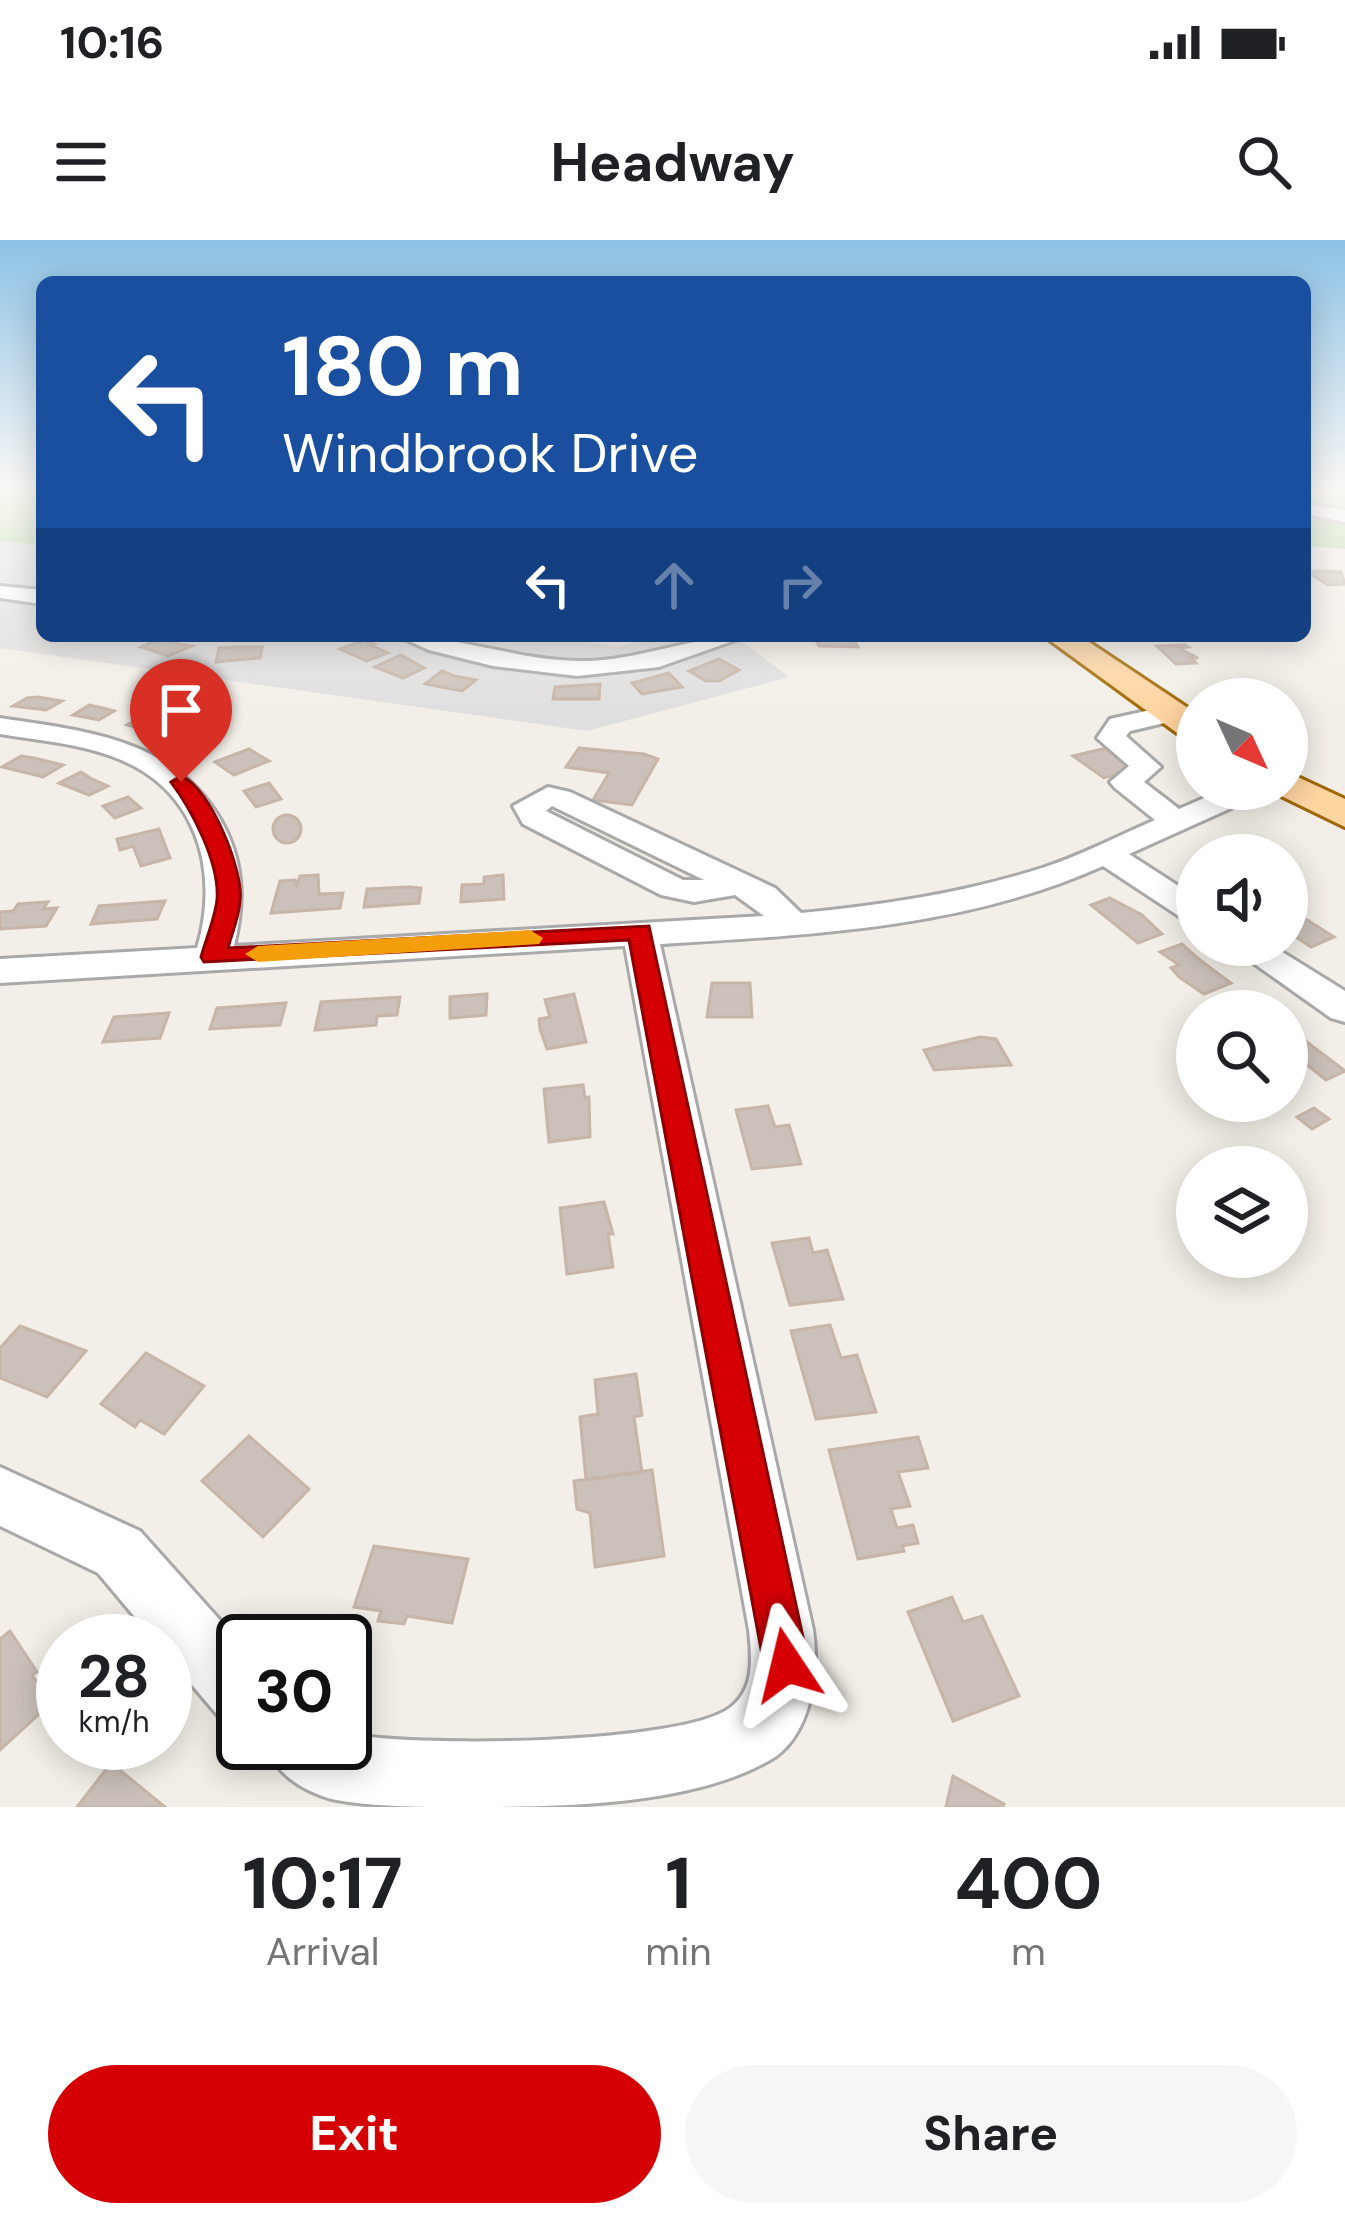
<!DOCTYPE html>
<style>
body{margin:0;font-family:"DM Sans",sans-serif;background:#f6f6f6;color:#202124;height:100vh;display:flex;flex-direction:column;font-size:45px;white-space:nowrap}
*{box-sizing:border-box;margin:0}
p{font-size:39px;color:#757577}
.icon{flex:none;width:66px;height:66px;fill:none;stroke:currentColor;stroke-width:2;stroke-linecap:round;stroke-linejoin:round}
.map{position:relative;height:1567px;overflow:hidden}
.sheet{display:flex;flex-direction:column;background:#fff;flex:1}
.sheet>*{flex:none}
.guide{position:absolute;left:36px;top:36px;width:1275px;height:366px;border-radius:18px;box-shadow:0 6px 30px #0003;background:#1a4fa0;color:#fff;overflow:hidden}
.needle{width:78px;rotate:134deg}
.tools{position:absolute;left:1176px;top:438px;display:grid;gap:24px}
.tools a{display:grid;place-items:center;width:132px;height:132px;border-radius:50%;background:#fff;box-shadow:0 6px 30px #0003;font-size:60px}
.speed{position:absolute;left:36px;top:1374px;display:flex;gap:24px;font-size:60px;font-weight:700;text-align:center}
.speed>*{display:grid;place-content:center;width:156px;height:156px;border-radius:50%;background:#fff;box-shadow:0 6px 30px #0003;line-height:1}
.speed small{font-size:30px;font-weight:400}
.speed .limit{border:6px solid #111;border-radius:18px;background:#fff;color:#111}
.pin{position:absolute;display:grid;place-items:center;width:102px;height:102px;color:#fff;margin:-123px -51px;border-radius:50% 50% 50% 0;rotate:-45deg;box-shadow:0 0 12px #0007}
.pin .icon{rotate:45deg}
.me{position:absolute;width:132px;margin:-66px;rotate:350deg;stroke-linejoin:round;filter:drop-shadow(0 0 9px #0008)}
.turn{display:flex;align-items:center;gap:42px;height:252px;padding:0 48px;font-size:54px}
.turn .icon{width:156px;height:156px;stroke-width:2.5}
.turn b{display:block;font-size:84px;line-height:102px}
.lanes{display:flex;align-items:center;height:114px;padding:0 48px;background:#0003;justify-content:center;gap:60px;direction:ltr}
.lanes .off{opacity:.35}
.eta{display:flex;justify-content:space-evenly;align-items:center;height:204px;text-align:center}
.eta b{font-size:72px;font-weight:700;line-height:84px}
.primary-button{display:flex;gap:24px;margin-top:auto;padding:24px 48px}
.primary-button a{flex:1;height:138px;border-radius:72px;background:#d40004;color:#fff;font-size:48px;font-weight:700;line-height:138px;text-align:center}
.primary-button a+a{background:#f6f6f6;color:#202124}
.status{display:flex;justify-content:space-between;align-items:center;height:84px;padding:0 60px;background:#fff;direction:ltr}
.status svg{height:33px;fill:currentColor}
header{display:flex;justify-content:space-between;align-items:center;height:156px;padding:0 48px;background:#fff;font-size:54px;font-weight:700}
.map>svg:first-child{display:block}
</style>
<div class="status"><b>10:16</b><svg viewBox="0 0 49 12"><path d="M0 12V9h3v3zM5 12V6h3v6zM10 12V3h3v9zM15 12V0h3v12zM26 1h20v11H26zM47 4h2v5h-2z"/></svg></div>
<header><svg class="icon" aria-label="menu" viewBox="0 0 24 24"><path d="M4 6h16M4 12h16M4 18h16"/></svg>Headway<svg class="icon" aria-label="search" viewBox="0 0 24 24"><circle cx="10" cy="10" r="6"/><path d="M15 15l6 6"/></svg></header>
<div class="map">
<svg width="1345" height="1567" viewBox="0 0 1345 1567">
<rect width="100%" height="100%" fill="#f3efe8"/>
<path fill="#e0dfdf" d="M0,301L42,305V396H557L617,407L662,396H735L789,437L587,491L0,408Z"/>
<path fill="#acd699" d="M0,252H42V305L0,301Z
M1305,252H1345V309L1305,306Z"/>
<path fill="#cbc1ba" stroke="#c6b5a8" stroke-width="3" d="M1321,331L1341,332L1345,344L1328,345L1307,332Z
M813,396H851L858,407L819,406Z
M162,398L179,404L192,406L168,416L141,407Z
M364,400L374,404L370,405L388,413L367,421L340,409Z
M1185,405L1188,407L1179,408L1198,418H1191L1196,423L1176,424L1157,406Z
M235,407H262L260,418L216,422L219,408Z
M401,415L424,428L403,438L375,427Z
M719,419L739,430L719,441H706L689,431Z
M442,431L454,436L476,440L462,451L425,444Z
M669,433L682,447L642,454L632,443Z
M600,444L599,459H553L555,447Z
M27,458L38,457L62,461L46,470L13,466Z
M89,465L107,469L114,471L99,480L73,475Z
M145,476L164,481L168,485L153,493L127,485Z
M194,492L217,503L197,512L174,501Z
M579,508L644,514L658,519L632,565L593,560L609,533L566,527Z
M1106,508L1121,519L1137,530L1104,538L1073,516Z
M249,509L269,521L234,535L215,522Z
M21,516L34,518L63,525L43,537L2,527Z
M81,532L90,538L108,546L89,555L59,543Z
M269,543L281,559L256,567L244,551Z
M128,557L141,568L115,578L103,566Z
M273 589a14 14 0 1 1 28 0a14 14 0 1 1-28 0Z
M159,589L170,618L141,626L133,606L120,610L117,599Z
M318,635L319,654L343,653L340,668L271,673L280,641L295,640L296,647L300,636Z
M503,635L504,659L461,662L462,645L484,644V637Z
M409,647L421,648L419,663L364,667L367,649Z
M1110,658L1142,675L1162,694L1138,703L1091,665Z
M165,661L157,679L91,684L99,666Z
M48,662L43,669L57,668L46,686L0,689V672L13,671L18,664Z
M1293,671L1334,697L1311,707L1287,691V673Z
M1182,704L1200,720L1231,743L1204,754L1179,737L1171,728L1179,725L1160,712Z
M712,743H750L752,777H707Z
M487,754L486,775L450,778V757Z
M574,754L586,802L547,809L540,789L539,779L550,777L545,760Z
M400,757L397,775L377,776L376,785L315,790L321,762Z
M286,763L280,785L210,789L217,768Z
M169,773L160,798L103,802L114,777Z
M1287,787L1345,831L1326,840L1306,824L1296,829L1287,822Z
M980,797L996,799L1011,825L934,830L924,810Z
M583,845L585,858L589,857L590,897L549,902L544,849Z
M768,866L775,887L789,885L801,924L752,929L736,870Z
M1314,868L1329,879L1312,889L1297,877Z
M604,962L613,994H608L613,1027L567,1034L560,968Z
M809,998L813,1013L827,1010L843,1059L790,1065L772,1003Z
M830,1085L841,1118L857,1115L876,1172L816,1179L791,1091Z
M20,1086L86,1111L47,1157L0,1138V1108Z
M146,1113L204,1146L164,1194L140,1180L135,1187L101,1164Z
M636,1134L642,1175L634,1177L642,1232L586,1240L580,1177L598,1174L595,1140Z
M249,1196L309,1249L263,1297L202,1241Z
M918,1197L928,1228L898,1232L910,1266L891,1269L897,1288L913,1285L918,1303L902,1306L904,1311L858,1319L829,1210Z
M652,1230L664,1316L595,1327L590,1273L577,1269L574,1241Z
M374,1306L468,1319L452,1383L407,1376L404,1384L378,1381L381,1371L354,1367Z
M952,1357L963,1382L982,1376L1019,1456L953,1481L908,1372Z
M10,1391L37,1432L32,1435L51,1463L0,1510V1399Z
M111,1523L165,1567H77Z
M953,1536L1004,1564L1003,1567H946Z"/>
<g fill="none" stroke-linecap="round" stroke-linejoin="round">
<g stroke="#a9a9a9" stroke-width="6">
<path id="minor" d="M1305,264L1345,270V282L1305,274Z
M0,346L42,350V364L0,358Z
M398,396C460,396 519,421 582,421C640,421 690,396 747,396L659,427L577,436L493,426L429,410Z
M1168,466L1181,474L1177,480L1130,491L1126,496L1161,527L1144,542L1179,569L1225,549H1265L1260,555L1129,614L1197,658V683L1185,680L1103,626C965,688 809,695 660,704L813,1390C819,1431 812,1491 775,1517C695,1567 554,1567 460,1567C417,1567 373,1567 331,1559C299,1549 277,1534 264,1503H345V1493C408,1508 684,1505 731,1467C755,1448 752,1418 749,1390L625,706L0,743V719L197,708C221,628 195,545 111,516C76,503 37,500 0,494V478C85,491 172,498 220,579C244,620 245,661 234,706L764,676L735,655L694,662L661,655L523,584L513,566L548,547L570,552L775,648L801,673C883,665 964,653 1042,628C1080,616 1118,596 1155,580L1115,548L1110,542L1129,526L1097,498L1110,479ZM552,566L704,640H683L546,571Z
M1228,705H1271L1345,751V782L1331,778Z
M0,1227L140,1291L243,1406V1488L220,1478L165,1413V1401H155L98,1333L0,1286Z"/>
</g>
<g stroke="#a06800" stroke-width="6">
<path id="major" d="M1044,396H1080L1197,474V501L1184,498Z
M1287,532L1345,559V587L1273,552L1271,549H1287Z"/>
</g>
<use href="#minor" fill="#fff" fill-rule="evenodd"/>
<use href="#major" fill="#ffd5a1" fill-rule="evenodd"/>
</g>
<linearGradient id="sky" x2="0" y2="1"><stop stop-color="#8dc2e6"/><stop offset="0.53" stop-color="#faf8f5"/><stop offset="1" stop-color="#faf8f5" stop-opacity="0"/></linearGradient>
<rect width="1345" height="472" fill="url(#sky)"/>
<path fill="#d40004" stroke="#8a0003" stroke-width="3" d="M181,536C210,547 244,631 240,661C239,677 232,693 228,708L649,686L809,1425L803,1441L787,1448L771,1441L764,1425L629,700L204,722L201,717C206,699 215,678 217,660C220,623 192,570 171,542Z"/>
<path fill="#f59e0b" d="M530,690L543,698L539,704L258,722L245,714L258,706Z"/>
</svg>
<div class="tools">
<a><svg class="needle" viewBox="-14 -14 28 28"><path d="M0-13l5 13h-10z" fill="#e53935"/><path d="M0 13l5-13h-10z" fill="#757577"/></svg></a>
<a><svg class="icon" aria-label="sound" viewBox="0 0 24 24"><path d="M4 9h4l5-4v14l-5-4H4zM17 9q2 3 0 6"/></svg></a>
<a><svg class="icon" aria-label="search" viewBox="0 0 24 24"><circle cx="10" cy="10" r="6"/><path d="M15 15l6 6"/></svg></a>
<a><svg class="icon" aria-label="layers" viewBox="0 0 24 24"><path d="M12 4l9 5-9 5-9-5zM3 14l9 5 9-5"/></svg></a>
</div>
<div class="speed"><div>28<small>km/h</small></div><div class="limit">30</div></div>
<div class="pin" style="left:181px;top:542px;background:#d93025"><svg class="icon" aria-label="arrive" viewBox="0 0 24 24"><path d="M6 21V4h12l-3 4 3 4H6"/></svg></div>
<svg class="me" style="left:787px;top:1425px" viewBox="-20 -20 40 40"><path d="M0-17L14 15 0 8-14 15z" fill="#d40004" stroke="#fff" stroke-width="4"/></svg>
<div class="guide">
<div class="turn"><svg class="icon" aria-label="left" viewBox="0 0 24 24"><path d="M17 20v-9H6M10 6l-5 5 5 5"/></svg><div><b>180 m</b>Windbrook Drive</div></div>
<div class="lanes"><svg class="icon" aria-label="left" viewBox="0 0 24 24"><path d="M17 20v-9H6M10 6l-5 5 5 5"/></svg><svg class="icon off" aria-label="ahead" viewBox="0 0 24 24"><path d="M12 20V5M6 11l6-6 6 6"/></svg><svg class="icon off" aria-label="right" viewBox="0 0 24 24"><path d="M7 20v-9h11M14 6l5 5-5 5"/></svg></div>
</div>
</div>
<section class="sheet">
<div class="eta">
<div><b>10:17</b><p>Arrival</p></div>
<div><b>1</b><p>min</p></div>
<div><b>400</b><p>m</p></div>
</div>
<div class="primary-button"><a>Exit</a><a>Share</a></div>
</section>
